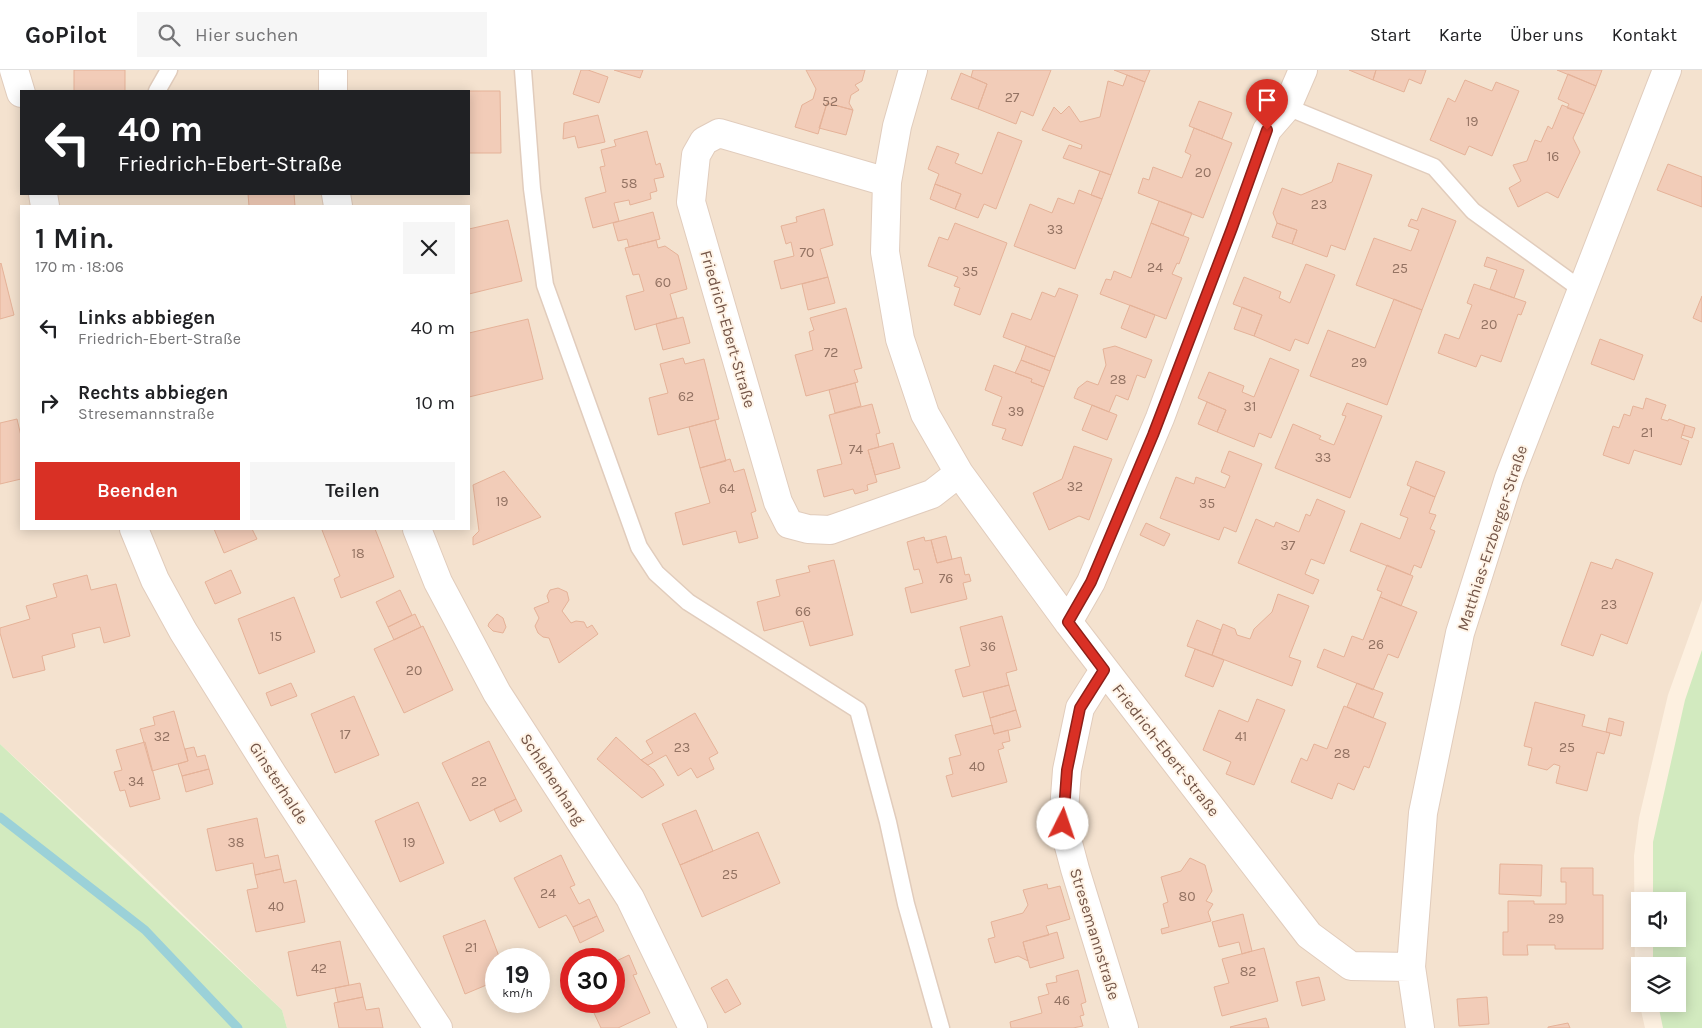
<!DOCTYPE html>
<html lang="de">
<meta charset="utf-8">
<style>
body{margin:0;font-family:Karla,sans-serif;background:#f6f6f6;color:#202124;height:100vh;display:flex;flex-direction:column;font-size:19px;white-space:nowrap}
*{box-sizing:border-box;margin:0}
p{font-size:16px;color:#757577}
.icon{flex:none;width:28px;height:28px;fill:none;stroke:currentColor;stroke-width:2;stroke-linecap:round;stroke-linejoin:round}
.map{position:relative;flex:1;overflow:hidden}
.panel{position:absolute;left:20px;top:135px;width:450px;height:325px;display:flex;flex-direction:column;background:#fff;border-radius:0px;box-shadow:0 2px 12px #0003}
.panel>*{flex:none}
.guide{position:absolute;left:20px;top:20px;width:450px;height:105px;border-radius:0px;box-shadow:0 2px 12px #0003;background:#202124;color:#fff;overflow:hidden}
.buttons{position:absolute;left:1631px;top:822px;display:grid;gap:10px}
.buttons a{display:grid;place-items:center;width:55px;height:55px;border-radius:0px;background:#fff;box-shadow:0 2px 12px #0003;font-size:25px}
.speed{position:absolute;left:485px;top:878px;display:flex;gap:10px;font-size:25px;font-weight:700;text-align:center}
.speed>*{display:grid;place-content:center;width:65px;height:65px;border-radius:50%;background:#fff;box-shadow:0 2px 12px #0003;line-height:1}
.speed small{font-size:12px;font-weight:400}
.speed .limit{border:8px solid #d22;background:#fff;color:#111}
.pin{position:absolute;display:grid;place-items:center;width:42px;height:42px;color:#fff;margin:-51px -21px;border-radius:50% 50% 50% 0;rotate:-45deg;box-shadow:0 0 5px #0007}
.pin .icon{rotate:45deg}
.me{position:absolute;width:55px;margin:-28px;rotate:4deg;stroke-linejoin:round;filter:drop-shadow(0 0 4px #0008)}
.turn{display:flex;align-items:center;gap:18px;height:105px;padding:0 15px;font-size:22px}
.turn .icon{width:65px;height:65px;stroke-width:2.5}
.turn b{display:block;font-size:35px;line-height:42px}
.round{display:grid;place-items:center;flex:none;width:52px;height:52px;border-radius:0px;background:#f6f6f6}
.summary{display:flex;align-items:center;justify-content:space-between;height:85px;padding:0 15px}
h1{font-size:30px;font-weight:600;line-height:38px}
.cta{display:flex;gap:10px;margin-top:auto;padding:10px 15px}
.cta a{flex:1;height:58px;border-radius:0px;background:#d93025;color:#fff;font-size:20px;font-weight:600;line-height:58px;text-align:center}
.cta a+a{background:#f6f6f6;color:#202124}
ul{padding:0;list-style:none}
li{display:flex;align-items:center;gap:15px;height:75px;padding:0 15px}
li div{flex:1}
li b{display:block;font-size:19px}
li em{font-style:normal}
header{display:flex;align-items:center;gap:30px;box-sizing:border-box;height:70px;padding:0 25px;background:#fff;border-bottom:1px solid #e0e0e0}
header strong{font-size:24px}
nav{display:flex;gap:28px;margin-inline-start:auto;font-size:18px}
.search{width:350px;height:45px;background:#f6f6f6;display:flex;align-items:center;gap:12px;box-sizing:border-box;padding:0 18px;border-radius:0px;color:#757577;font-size:19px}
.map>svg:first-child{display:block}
</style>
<header>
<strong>GoPilot</strong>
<div class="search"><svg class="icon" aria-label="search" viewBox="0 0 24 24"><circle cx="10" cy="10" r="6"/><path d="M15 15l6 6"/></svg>Hier suchen</div>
<nav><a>Start</a><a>Karte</a><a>Über uns</a><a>Kontakt</a></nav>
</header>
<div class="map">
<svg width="1702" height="958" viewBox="0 0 1702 958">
<rect width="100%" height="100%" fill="#fdf0e0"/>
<path fill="#f4e2cf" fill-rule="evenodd" d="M0,0H1702V530L1668,625L1639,748L1634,786L1635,914L1645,958H287L282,940L126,789L0,674ZM21,21H469V124H21ZM21,136H469V459H21ZM496,889H539V931H496ZM571,889H614V931H571Z"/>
<path fill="#d2eabf" d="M1702,580V958H1663L1658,934H1678V896H1653V869H1678V831H1653V772L1685,630Z
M0,674L282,940L287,958H0Z"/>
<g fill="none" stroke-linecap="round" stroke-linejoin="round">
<path stroke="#9bd1d8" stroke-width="9" d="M0,747L145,860L238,958"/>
</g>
<path fill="#f2ccb8" stroke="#e5b298" d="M74,0H125V21H74Z
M581,0H588L608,7L599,33L573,24Z
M614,0H643L640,8Z
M806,0H865L862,11L855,15L859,20L851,25L849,33L853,40L827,33L818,64L795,57L802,35L813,29L816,19Z
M973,0H1051L1033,46L1021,41L1016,54L978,39L987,14L971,7Z
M1114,0H1150L1145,12Z
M1349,0H1376L1373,10Z
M1376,0H1426L1421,14L1409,9L1404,22L1373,10Z
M1557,0H1602L1596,16Z
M961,3L987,14L978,39L951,29Z
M1568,4L1596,16L1584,44L1567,38L1569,34L1558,29Z
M1127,5L1145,12L1111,105L1063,88L1069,75L1081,79L1082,75L1042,60L1054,37L1061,44L1069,36L1080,52L1100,47L1108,11L1123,16Z
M1465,10L1492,21L1496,12L1519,21L1492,86L1469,76L1465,85L1430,70L1448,28L1455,32Z
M469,21H500L501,83H469Z
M1199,31L1232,43L1222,69L1189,56Z
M827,33L853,40L846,65L819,58Z
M1562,35L1584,44L1573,68L1580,82L1558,128L1547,122L1518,137L1509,118L1521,111L1513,95L1527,91L1535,70L1541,72L1548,56L1552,59Z
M598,45L605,72L578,78L575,66L563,69L564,53Z
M1194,58L1232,73L1203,148L1138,123L1143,108L1149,110L1153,97L1182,108L1191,85L1185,82Z
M647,61L656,95L660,93L664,107L654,109L657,121L650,123L651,129L630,135L629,130L614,133L619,151L593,158L585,128L606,122L600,97L605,96L601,80L616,76L614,70Z
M998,62L1022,71L996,139L984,134L978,148L955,139L961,124L935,114L939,104L928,99L937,76L959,84L955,93L982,104Z
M1338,93L1372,105L1345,180L1331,175L1327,187L1292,174L1297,160L1277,153L1273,143L1282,118L1301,125L1332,112Z
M1668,94L1702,107V137L1657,120Z
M1100,101L1111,105L1102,129L1091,125Z
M935,114L961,124L955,139L930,129Z
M1079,120L1102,129L1075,199L1014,176L1030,134L1052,143L1058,128L1074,134Z
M248,124H294L295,136H249Z
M1159,131L1192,143L1183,166L1151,153Z
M1422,138L1456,151L1422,240L1356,215L1374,168L1411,181L1419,160L1408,156L1411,149L1417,151Z
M824,139L833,175L820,179L828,207L781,219L774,191L794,186L791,172L786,174L781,156L797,152L796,147Z
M653,142L660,169L629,177L627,169L618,171L613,153Z
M508,150L522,211L469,224V159Z
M955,153L1007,173L980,245L954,235L960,218L954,216L958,207L928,196L939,167L948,170Z
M1151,153L1189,168L1179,194L1177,193L1172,204L1182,208L1166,249L1100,224L1106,209L1111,210L1114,201L1131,208Z
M1277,153L1297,160L1292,174L1272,167Z
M656,170L658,178L665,176L678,185L687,219L670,224L677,248L635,260L626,226L644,221L639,204L633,205L625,178Z
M1487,187L1524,200L1514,228L1490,219L1497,200L1484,196Z
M1,193L14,245L0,249V194Z
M1306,194L1335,205L1308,274L1295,269L1290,281L1254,266L1262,245L1233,234L1244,207L1281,222L1279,228L1290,233Z
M828,207L835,233L808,240L802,214Z
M1474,214L1526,232L1521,245L1518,244L1501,292L1481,285L1476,297L1438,283L1445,264L1459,269L1472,235L1467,233Z
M1059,218L1078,225L1055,287L1003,267L1012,243L1031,250L1042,222L1055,227Z
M1702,226V252L1693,248Z
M1394,229L1422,240L1387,335L1310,306L1328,260L1375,278Z
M1130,235L1155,245L1146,268L1121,258Z
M1242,237L1262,245L1254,266L1234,259Z
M846,238L862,298L854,300L858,312L806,326L795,285L813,280L809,262L814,260L810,248Z
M683,247L690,273L663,280L656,254Z
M528,249L543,309L469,327V263Z
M1600,269L1643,285L1634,310L1591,294Z
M1026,276L1055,287L1050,301L1021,290Z
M1115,276L1152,290L1145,308L1137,305L1128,330L1116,325L1109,342L1074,328L1078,318L1087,311L1098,315L1106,295L1103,279Z
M683,288L685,294L704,289L719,349L658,365L649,328L668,323L660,294Z
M1270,288L1299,300L1271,368L1259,363L1254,377L1217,362L1226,340L1198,328L1209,302L1244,316L1242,322L1254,327Z
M1021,290L1050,301L1044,317L1031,312L1032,309L1015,303Z
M994,295L1032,309L1031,312L1044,317L1022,376L1002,369L1006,359L992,355L1002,327L985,320Z
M855,313L861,336L835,343L829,320Z
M1646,328L1666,335L1661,349L1668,351L1669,349L1685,355L1681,368L1689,371L1681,395L1634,380L1629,394L1603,385L1613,356L1619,358L1624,344L1630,346L1633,336L1643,339Z
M1207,332L1226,340L1217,362L1198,354Z
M1347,333L1382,346L1350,428L1275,398L1293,354L1321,366L1319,369L1334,375L1346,346L1342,345Z
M872,334L880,363L876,364L879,377L868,380L877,412L867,415L868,420L855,424L853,419L824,427L817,400L842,394L829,345Z
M1092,335L1117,345L1107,370L1082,360Z
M17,349L21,366V409L0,414V353Z
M715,350L726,391L700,398L689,357Z
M1685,355L1695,358L1692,368L1682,365Z
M893,373L900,398L875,405L868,380Z
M1074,376L1112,389L1089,450L1079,446L1049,460L1033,423L1062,409Z
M1229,381L1262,394L1236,462L1224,457L1219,470L1160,448L1176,407L1194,414L1196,407L1225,418L1230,406L1221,402Z
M730,389L734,402L744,399L756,441L751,443L758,468L739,473L736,461L683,475L675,443L710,433L700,398Z
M1416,391L1445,402L1435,427L1407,415Z
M504,401L541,447L473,475V467L479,461L473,415Z
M1411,417L1435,427L1429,443L1436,445L1430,459L1435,461L1421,498L1414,495L1410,505L1350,481L1361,453L1400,469L1408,448L1400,445Z
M1317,429L1345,441L1324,494L1311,489L1305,504L1319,510L1313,524L1238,493L1256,449L1274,457L1276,452L1299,462L1306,444L1310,446Z
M1146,453L1170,464L1164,476L1140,465Z
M214,459H252L257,469L224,483Z
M324,459H375L394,507L341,528L334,509L340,506L322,460Z
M946,466L952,489L937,493L931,470Z
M924,467L925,471L931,470L937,493L961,487L965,505L969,504L971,511L963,513L967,529L911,543L905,518L923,513L919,499L914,500L907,472Z
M1616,489L1653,503L1627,574L1601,564L1593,586L1561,575L1591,492L1612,499Z
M834,490L853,565L810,576L803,551L764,561L757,532L780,526L776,510L810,502L808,496Z
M1387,495L1413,506L1401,536L1380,527L1382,522L1377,520Z
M231,500L241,523L215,534L205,512Z
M87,505L91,520L116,514L130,566L104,573L100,557L72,564L75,577L42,586L45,600L13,608L0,563V558L30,549L26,536L57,527L53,514Z
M558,518L567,522L569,530L562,541L571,553L576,551L584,552L587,558L592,555L598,564L559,593L549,568L543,567L538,563L535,556L539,548L534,538L549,532L547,526L550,520Z
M400,520L412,545L388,557L376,532Z
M1278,524L1309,536L1289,587L1301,591L1292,616L1212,585L1223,554L1235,559L1237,565L1250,569L1254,559L1272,542Z
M294,527L315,582L259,604L238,549Z
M1380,527L1417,542L1398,588L1388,584L1373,620L1317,597L1324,579L1344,587L1352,566L1363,570Z
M415,544L421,557L394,570L388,557Z
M497,544L503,548L506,557L503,563L493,561L488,556L489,553Z
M1002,546L1017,600L1006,603L1009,615L963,627L955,600L970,596L960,557Z
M1197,550L1221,560L1212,585L1187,576Z
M423,556L453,620L404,643L374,579Z
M1195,579L1224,590L1213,617L1185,606Z
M291,613L297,626L271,636L266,623Z
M1357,613L1383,623L1373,648L1347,637Z
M1009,615L1016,640L990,648L983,622Z
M354,626L379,685L335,703L311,644Z
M1257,629L1285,640L1254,715L1226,704L1231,692L1203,680L1219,640L1248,652Z
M1535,632L1585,645L1582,656L1610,663L1604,684L1597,682L1587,721L1556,713L1560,696L1554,694L1547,700L1528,695L1532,678L1524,676Z
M1344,636L1386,653L1369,698L1364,696L1354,720L1338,713L1332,729L1291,712L1301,688L1307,691L1314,674L1327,679Z
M1016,640L1021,657L994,664L990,648Z
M174,641L188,691L152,701L140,659L155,655L153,647Z
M695,643L718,683L709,688L714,699L697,708L691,698L678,706L666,685L648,695L641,690L653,683L646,671Z
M1609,648L1624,652L1621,666L1606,662Z
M992,655L994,664L1008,660L1010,671L1002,673L1004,678L998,680L1007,712L952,727L946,706L953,704L949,688L961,685L955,665Z
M616,667L641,690L654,700L664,715L642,728L597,689Z
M489,671L516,729L470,751L442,693Z
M145,672L160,729L130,737L125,720L120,721L114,702L122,700L116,680Z
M194,677L197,687L205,685L209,699L182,706L178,694L188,691L185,679Z
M209,699L213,714L186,722L182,706Z
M516,729L522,741L500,752L494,739Z
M418,732L444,793L400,812L375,751Z
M696,740L713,781L680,795L662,754Z
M257,748L265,788L278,785L281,799L255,805L253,793L216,801L207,759Z
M758,762L780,813L702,847L680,795Z
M561,785L575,815L570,817L579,834L589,829L597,846L573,857L566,845L539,858L514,808Z
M1190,788L1205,795L1212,821L1206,831L1213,834L1208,842L1211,851L1162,864L1161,859L1169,857L1163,834L1168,832L1161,807L1181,801Z
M1500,794L1542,795L1541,826L1499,824Z
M1561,798H1593V825H1603V879H1555V875H1527L1528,885H1503V862H1508V831H1534V834H1566V812H1561Z
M281,799L284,813L296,810L305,852L256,862L247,820L258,818L255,805Z
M1047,814L1048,819L1060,816L1070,849L1046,856L1049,865L1023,872L1028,891L1018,886L995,893L988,869L995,867L991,852L1023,843L1028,835L1023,820Z
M1243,844L1252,881L1242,884L1239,872L1219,877L1212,852Z
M597,846L604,861L580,873L573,857Z
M485,850L500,889H496V911L465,924L443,866Z
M1057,862L1064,888L1030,898L1023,872Z
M340,871L349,915L297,926L288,882Z
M1264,878L1278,931L1222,946L1214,917L1229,913L1222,889Z
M629,885L637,904L633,905L650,943L618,958H601L594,943L602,940L598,931H614V892Z
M1078,900L1086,932L1081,934L1084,945L1080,946L1083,956L1073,958H1011L1010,952L1042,943L1038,927L1049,924L1046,914L1057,912L1056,906Z
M1319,907L1325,930L1302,936L1296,912Z
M727,909L741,934L725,943L711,918Z
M360,913L363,927L338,932L335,918Z
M363,927L366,940L379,938L383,958H339L334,933Z
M1487,927L1489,954L1459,956L1457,929Z
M1266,948L1269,958H1231L1230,957Z
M1568,953L1570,958H1548V957Z"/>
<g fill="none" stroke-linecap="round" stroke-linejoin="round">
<g stroke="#e1ccbc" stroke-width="19">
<path id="service" d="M523,0L532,119L545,215L639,477L656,503L688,532L858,640L888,752L906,834L941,958
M157,21L169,0
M1287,37L1434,97L1473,141L1582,220"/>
</g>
<g stroke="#e1ccbc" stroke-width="30">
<path id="minor" d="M14,0L21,23
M333,0V21
M913,0L897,56L887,112L885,182L900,269L925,344L959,403L1068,552L1309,865L1351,896L1411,897
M887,112L719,63L704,71L696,85L691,132L778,432L789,454L808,459L830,460L932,424L959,403
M43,124L45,136
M336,124L338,136
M134,459L155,510L183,561L273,705L438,958
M417,459L438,512L497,623L630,828L693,958
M1068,552L1091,512L1160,348L1267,60L1287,37L1303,0
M1104,600L1080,638L1067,700L1063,754L1075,799L1124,958
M1420,958L1411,897L1423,743L1460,563L1509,408L1667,0"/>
</g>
<use href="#service" stroke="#fff" stroke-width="16"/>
<use href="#minor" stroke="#fff" stroke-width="28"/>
</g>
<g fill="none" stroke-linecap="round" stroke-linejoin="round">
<g stroke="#8d1f18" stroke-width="12">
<path id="route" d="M1063,754L1067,700L1080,638L1104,600L1068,552L1091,512L1153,365L1232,158L1267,60"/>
</g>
<use href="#route" stroke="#d93025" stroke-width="9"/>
</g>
<g text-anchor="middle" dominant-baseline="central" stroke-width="4" stroke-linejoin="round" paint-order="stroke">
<g font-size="14" fill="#947363">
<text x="1012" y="27">27</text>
<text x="830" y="31">52</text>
<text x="1472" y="51">19</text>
<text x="1553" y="86">16</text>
<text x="1203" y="102">20</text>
<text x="629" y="113">58</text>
<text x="1319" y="134">23</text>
<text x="1055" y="159">33</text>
<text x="807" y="182">70</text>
<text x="1155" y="197">24</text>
<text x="1400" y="198">25</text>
<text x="970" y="201">35</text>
<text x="663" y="212">60</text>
<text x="1489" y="254">20</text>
<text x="831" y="282">72</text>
<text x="1359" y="292">29</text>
<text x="1118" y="309">28</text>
<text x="686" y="326">62</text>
<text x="1250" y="336">31</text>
<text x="1016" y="341">39</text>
<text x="1647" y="362">21</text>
<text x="856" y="379">74</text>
<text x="1323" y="387">33</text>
<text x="1075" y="416">32</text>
<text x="727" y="418">64</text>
<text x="502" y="431">19</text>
<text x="1207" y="433">35</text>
<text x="1288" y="475">37</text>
<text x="358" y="483">18</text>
<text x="946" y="508">76</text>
<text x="1609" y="534">23</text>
<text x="803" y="541">66</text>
<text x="276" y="566">15</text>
<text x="1376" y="574">26</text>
<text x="988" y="576">36</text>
<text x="414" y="600">20</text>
<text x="345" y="664">17</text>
<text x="162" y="666">32</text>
<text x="1241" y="666">41</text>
<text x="682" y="677">23</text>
<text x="1567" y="677">25</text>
<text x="1342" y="683">28</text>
<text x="977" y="696">40</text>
<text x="136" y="711">34</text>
<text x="479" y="711">22</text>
<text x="236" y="772">38</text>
<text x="409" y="772">19</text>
<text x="730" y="804">25</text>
<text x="548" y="823">24</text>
<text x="1187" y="826">80</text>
<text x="276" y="836">40</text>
<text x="1556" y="848">29</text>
<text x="471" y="877">21</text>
<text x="319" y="898">42</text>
<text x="1248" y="901">82</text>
<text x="1062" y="930">46</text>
</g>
<g font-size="16" fill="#745547" stroke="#fff4e7">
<text transform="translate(728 259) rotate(74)">Friedrich-Ebert-Straße</text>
<text transform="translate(1492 468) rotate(-72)">Matthias-Erzberger-Straße</text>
<text transform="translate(1166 680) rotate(52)">Friedrich-Ebert-Straße</text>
<text transform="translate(553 709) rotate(57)">Schlehenhang</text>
<text transform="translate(279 713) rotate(57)">Ginsterhalde</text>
<text transform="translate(1095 864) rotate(73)">Stresemannstraße</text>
</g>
</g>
</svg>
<div class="buttons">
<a><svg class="icon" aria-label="sound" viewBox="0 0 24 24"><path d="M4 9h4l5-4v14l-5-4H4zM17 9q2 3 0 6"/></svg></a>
<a><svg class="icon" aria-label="layers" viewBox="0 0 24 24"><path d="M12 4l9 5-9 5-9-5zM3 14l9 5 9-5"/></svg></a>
</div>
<div class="speed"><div>19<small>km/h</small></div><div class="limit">30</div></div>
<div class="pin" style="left:1267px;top:60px;background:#d93025"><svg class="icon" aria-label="arrive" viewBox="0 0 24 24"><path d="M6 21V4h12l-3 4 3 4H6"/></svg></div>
<svg class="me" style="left:1063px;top:754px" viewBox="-20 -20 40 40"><circle r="19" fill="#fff"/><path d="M0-13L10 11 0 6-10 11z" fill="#d93025"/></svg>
<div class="guide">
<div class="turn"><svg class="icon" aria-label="left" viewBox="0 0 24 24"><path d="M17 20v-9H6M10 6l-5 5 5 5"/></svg><div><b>40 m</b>Friedrich-Ebert-Straße</div></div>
</div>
<section class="panel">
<div class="summary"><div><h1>1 Min.</h1><p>170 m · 18:06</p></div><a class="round"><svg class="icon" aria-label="close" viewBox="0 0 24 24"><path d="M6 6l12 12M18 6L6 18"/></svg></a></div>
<ul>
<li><svg class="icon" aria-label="left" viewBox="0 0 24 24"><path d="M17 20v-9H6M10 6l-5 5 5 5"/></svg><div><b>Links abbiegen</b><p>Friedrich-Ebert-Straße</p></div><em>40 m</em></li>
<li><svg class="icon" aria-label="right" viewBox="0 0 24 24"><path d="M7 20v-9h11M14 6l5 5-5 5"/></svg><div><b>Rechts abbiegen</b><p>Stresemannstraße</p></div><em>10 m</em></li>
</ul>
<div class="cta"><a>Beenden</a><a>Teilen</a></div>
</section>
</div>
